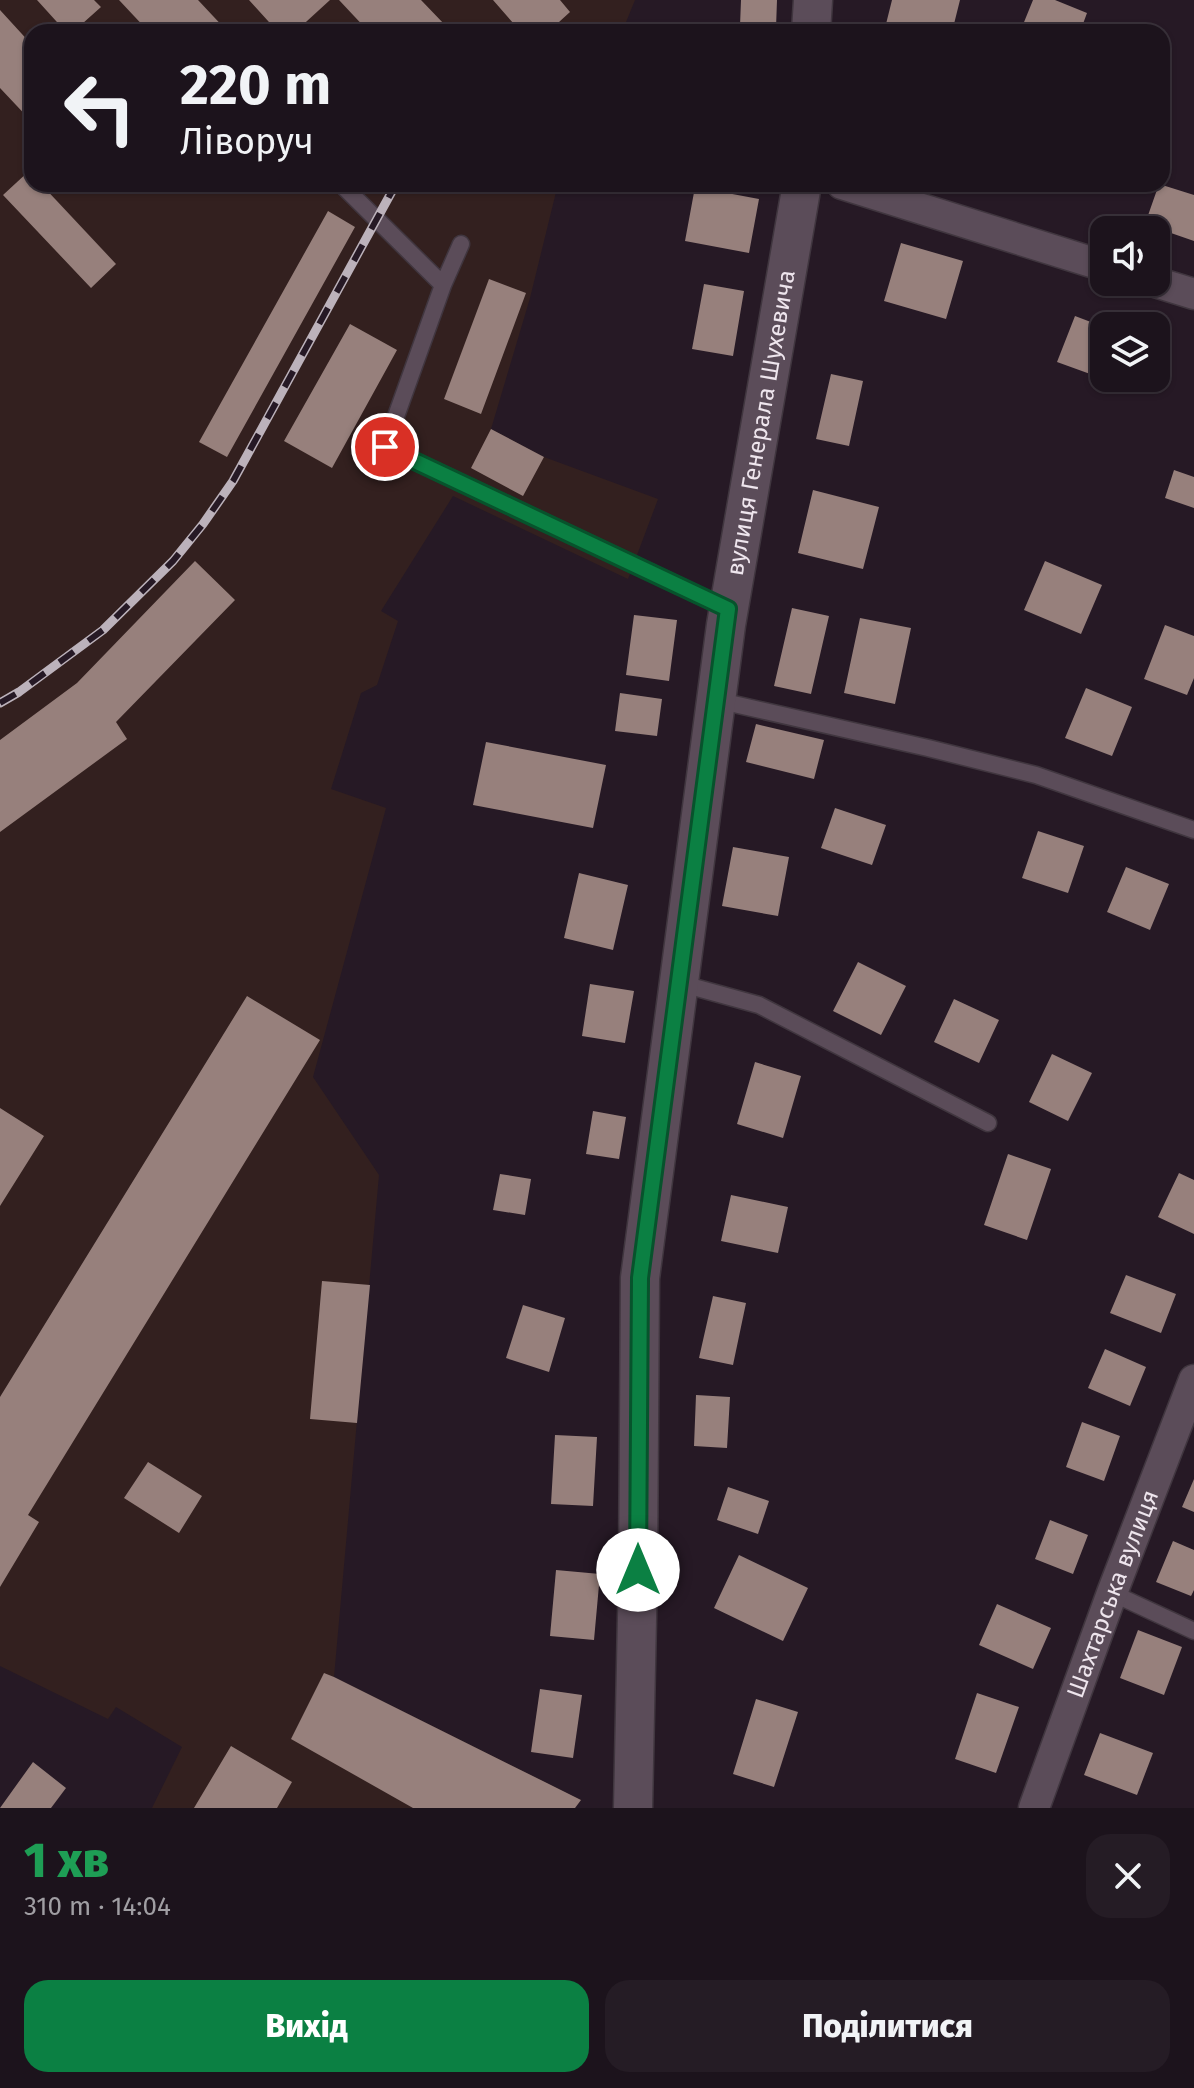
<!DOCTYPE html>
<html lang="uk">
<meta charset="utf-8">
<style>
body{margin:0;font-family:"Fira Sans",sans-serif;background:#251c25;color:#f1f3f6;height:100vh;display:flex;flex-direction:column;font-size:30px;white-space:nowrap}
*{box-sizing:border-box;margin:0}
p{font-size:26px;color:#a09ea3}
.icon{flex:none;width:44px;height:44px;fill:none;stroke:currentColor;stroke-width:2;stroke-linecap:round;stroke-linejoin:round}
.map{position:relative;height:1808px;overflow:hidden}
.side{display:flex;flex-direction:column;background:#1c131c;flex:1}
.side>*{flex:none}
.hud{position:absolute;left:24px;top:24px;width:1146px;height:168px;border-radius:24px;box-shadow:0 2px 6px #0004,0 0 0 2px #3a323b;background:#1c131c;color:#f1f3f6;overflow:hidden}
.controls{position:absolute;left:1090px;top:216px;display:grid;gap:16px}
.controls a{display:grid;place-items:center;width:80px;height:80px;border-radius:16px;background:#1c131c;box-shadow:0 2px 6px #0004,0 0 0 2px #3a323b;font-size:40px}
.pin{position:absolute;display:grid;place-items:center;width:68px;height:68px;color:#fff;margin:-34px;border:4px solid #fff;border-radius:50%;box-shadow:0 2px 8px #0007}
.me{position:absolute;width:88px;margin:-44px;rotate:0deg;stroke-linejoin:round;filter:drop-shadow(0 0 6px #0008)}
.turn{display:flex;align-items:center;gap:28px;height:168px;padding:0 24px;font-size:36px}
.turn .icon{width:104px;height:104px;stroke-width:2.5}
.turn b{display:block;font-size:56px;line-height:68px}
.round{display:grid;place-items:center;flex:none;width:84px;height:84px;border-radius:24px;background:#251c25}
.overview{display:flex;align-items:center;justify-content:space-between;height:136px;padding:0 24px}
h1{font-size:48px;font-weight:800;line-height:60px;color:#1e9e55}
.button{display:flex;gap:16px;margin-top:auto;padding:16px 24px}
.button a{flex:1;height:92px;border-radius:24px;background:#0b8043;color:#fff;font-size:32px;font-weight:800;line-height:92px;text-align:center}
.button a+a{background:#251c25;color:#f1f3f6}
.map>svg:first-child{display:block}
</style>
<div class="map">
<svg width="1194" height="1808" viewBox="0 0 1194 1808">
<rect width="100%" height="100%" fill="#261925"/>
<path fill="#33201f" d="M0,0H635L622,32H32V184H558L530,298L491,429L544,457L658,499L628,579L453,496L381,611L398,621L377,685L361,693L331,789L386,808L313,1077L379,1175L334,1677L581,1800L575,1808H152L182,1747L116,1707L108,1719L0,1666Z"/>
<path fill="#97807c" d="M37,0H94L101,7L73,32H66Z
M119,0H198L228,32H149Z
M249,0H330L295,32H278Z
M339,0H421L445,25L438,32H369Z
M493,0H560L570,12L548,32H521Z
M741,0H777L776,28L740,26Z
M892,0H960L952,32H884Z
M1033,0H1055L1087,13L1080,32H1020Z
M0,10L32,45V122L0,88Z
M29,171L32,174V184H41L116,264L91,288L3,195Z
M1159,184L1194,195V241L1145,224Z
M695,187L759,199L749,253L685,241Z
M328,211L355,227L227,457L199,442Z
M901,243L963,261L946,319L884,301Z
M489,279L526,293L481,414L444,399Z
M704,284L744,291L733,356L692,349Z
M1075,316L1104,327V379L1057,362Z
M350,324L397,350L332,468L284,441Z
M831,374L863,381L849,446L816,439Z
M491,429L544,457L523,496L471,468Z
M1174,470L1194,477V508L1165,498Z
M813,490L879,507L863,569L798,553Z
M195,561L235,600L116,722L127,739L0,832V740L77,683Z
M1045,561L1102,585L1081,634L1024,610Z
M792,608L829,616L811,694L774,686Z
M634,615L677,620L669,681L626,675Z
M860,618L911,628L895,704L844,693Z
M1165,625L1194,636V678L1187,695L1144,679Z
M1086,688L1132,707L1112,756L1065,738Z
M620,693L662,699L657,736L615,731Z
M756,724L824,740L814,779L746,762Z
M486,742L606,765L593,828L473,805Z
M835,808L886,825L872,865L821,848Z
M1038,831L1084,846L1068,893L1022,878Z
M733,847L789,857L778,916L722,906Z
M1126,867L1169,884L1150,930L1107,912Z
M579,873L628,885L613,950L564,938Z
M858,962L906,986L881,1035L833,1011Z
M590,984L634,991L625,1043L582,1036Z
M247,996L320,1040L28,1515L39,1522L0,1587V1397Z
M954,999L999,1020L979,1063L934,1042Z
M1052,1054L1092,1073L1068,1121L1029,1102Z
M755,1062L801,1076L783,1138L737,1124Z
M0,1108L44,1136L0,1206Z
M593,1111L626,1117L619,1159L586,1154Z
M1008,1154L1051,1169L1027,1240L984,1225Z
M1179,1173L1194,1180V1234L1158,1217Z
M500,1174L531,1179L525,1215L493,1210Z
M731,1195L788,1207L778,1253L721,1241Z
M1126,1275L1176,1294L1161,1333L1110,1313Z
M322,1281L370,1285L357,1423L310,1419Z
M713,1296L746,1303L733,1365L699,1358Z
M523,1305L565,1318L549,1372L506,1358Z
M1105,1349L1146,1367L1130,1406L1088,1388Z
M696,1395L730,1397L727,1448L694,1446Z
M1082,1422L1120,1436L1104,1481L1066,1467Z
M555,1435L597,1437L593,1506L551,1504Z
M148,1462L202,1496L179,1533L124,1498Z
M1194,1479V1512L1182,1507Z
M728,1487L769,1501L758,1534L717,1520Z
M1050,1520L1088,1535L1073,1574L1035,1559Z
M1173,1541L1194,1550V1590L1191,1596L1156,1582Z
M739,1555L808,1588L783,1641L714,1608Z
M556,1570L600,1574L594,1640L550,1636Z
M997,1604L1051,1628L1033,1669L979,1645Z
M1138,1630L1182,1647L1164,1695L1120,1678Z
M324,1673L334,1677L581,1800L575,1808H413L291,1739Z
M540,1689L582,1695L573,1758L531,1752Z
M977,1693L1019,1707L996,1773L955,1759Z
M756,1699L798,1712L774,1787L733,1774Z
M1100,1733L1153,1753L1137,1795L1084,1775Z
M231,1746L292,1782L277,1808H194Z
M33,1762L66,1788L51,1808H0Z"/>
<g fill="none" stroke-linecap="round" stroke-linejoin="round">
<g stroke="#40363f" stroke-width="19">
<path id="service" d="M341,184L443,285L385,447L728,609
M443,285L461,244
M716,700L928,748L1036,775L1194,830
M679,983L759,1005L988,1123
M1112,1593L1194,1631"/>
</g>
<g stroke="#40363f" stroke-width="33">
<g id="minor">
<path d="M842,184L1104,266"/>
<path d="M1155,282L1194,294"/>
<path id="s1" d="M1034,1808L1112,1593L1194,1380"/>
</g>
</g>
<g stroke="#40363f" stroke-width="41">
<g id="tertiary">
<path d="M811,32L813,0"/>
<path id="s2" d="M633,1808L638,1570L640,1278L726,625L802,184"/>
</g>
</g>
<use href="#service" stroke="#5b4c59" stroke-width="16"/>
<use href="#minor" stroke="#5b4c59" stroke-width="30"/>
<use href="#tertiary" stroke="#5b4c59" stroke-width="38"/>
<g stroke="#bcb2bb" stroke-width="9">
<path id="rail" d="M0,703L19,692L103,630L173,561L203,524L233,481L396,184"/>
</g>
<use href="#rail" stroke="#261925" stroke-width="6" stroke-dasharray="18" stroke-linecap="butt"/>
</g>
<g fill="none" stroke-linecap="round" stroke-linejoin="round">
<g stroke="#07532c" stroke-width="20">
<path id="route" d="M385,447L728,609L640,1278L638,1570"/>
</g>
<use href="#route" stroke="#0b8043" stroke-width="14"/>
</g>
<g text-anchor="middle" dominant-baseline="central" stroke-width="8" stroke-linejoin="round" paint-order="stroke">
<g font-size="24" fill="#eee5ed" stroke="#261925">
<text stroke="none"><textPath href="#s2" startOffset="1394">вулиця Генерала Шухевича</textPath></text>
<text stroke="none"><textPath href="#s1" startOffset="228">Шахтарська вулиця</textPath></text>
</g>
</g>
</svg>
<div class="controls">
<a><svg class="icon" aria-label="sound" viewBox="0 0 24 24"><path d="M4 9h4l5-4v14l-5-4H4zM17 9q2 3 0 6"/></svg></a>
<a><svg class="icon" aria-label="layers" viewBox="0 0 24 24"><path d="M12 4l9 5-9 5-9-5zM3 14l9 5 9-5"/></svg></a>
</div>
<div class="pin" style="left:385px;top:447px;background:#d93025"><svg class="icon" aria-label="arrive" viewBox="0 0 24 24"><path d="M6 21V4h12l-3 4 3 4H6"/></svg></div>
<svg class="me" style="left:638px;top:1570px" viewBox="-20 -20 40 40"><circle r="19" fill="#fff"/><path d="M0-13L10 11 0 6-10 11z" fill="#0b8043"/></svg>
<div class="hud">
<div class="turn"><svg class="icon" aria-label="left" viewBox="0 0 24 24"><path d="M17 20v-9H6M10 6l-5 5 5 5"/></svg><div><b>220 m</b>Ліворуч</div></div>
</div>
</div>
<section class="side">
<div class="overview"><div><h1>1 хв</h1><p>310 m · 14:04</p></div><a class="round"><svg class="icon" aria-label="close" viewBox="0 0 24 24"><path d="M6 6l12 12M18 6L6 18"/></svg></a></div>
<div class="button"><a>Вихід</a><a>Поділитися</a></div>
</section>
